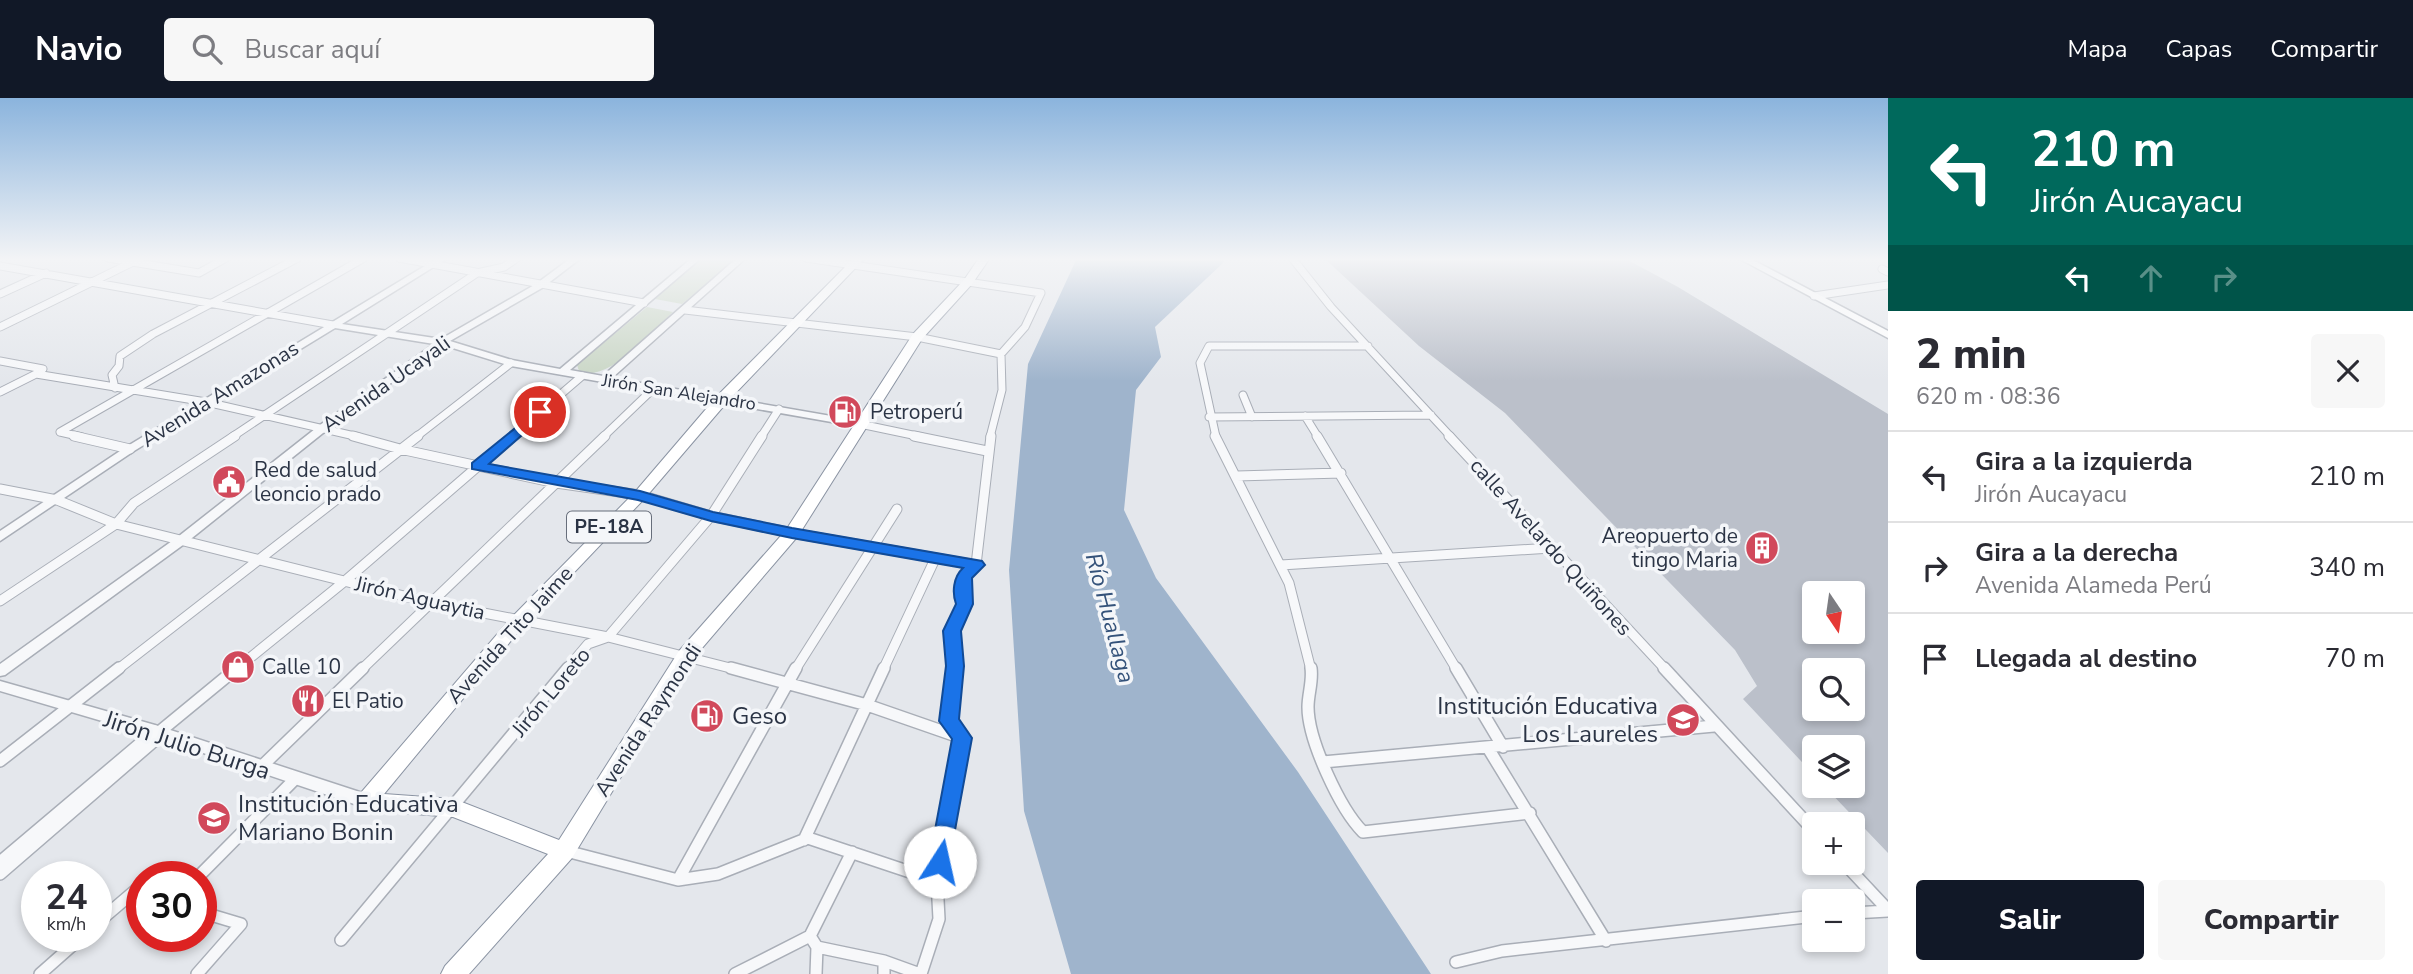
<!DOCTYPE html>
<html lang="es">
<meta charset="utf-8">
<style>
body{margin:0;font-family:"Nunito Sans",sans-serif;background:#f7f7f7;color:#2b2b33;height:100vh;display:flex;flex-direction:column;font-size:26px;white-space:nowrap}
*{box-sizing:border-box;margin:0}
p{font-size:23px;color:#7c7c81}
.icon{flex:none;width:38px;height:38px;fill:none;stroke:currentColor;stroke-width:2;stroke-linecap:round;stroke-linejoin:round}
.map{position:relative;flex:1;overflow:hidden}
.sheet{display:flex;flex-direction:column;background:#fff;width:525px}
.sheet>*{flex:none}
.top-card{background:#00695c;color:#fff;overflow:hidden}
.needle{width:46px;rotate:167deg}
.buttons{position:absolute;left:1802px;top:483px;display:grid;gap:14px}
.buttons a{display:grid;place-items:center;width:63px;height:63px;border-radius:7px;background:#fff;box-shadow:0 4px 10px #0003;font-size:35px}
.speed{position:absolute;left:21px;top:763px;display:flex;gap:14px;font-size:35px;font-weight:700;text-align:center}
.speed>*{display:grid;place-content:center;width:91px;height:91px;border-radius:50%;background:#fff;box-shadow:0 4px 10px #0003;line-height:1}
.speed small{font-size:18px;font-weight:400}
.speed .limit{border:10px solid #d22;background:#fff;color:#111}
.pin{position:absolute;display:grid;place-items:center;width:60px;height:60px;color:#fff;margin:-30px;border:4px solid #fff;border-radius:50%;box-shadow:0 2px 7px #0007}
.me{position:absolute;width:77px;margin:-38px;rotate:10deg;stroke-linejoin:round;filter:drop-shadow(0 0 5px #0008)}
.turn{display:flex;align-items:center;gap:24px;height:147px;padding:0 28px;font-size:32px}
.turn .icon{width:91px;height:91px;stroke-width:2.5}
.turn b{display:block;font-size:49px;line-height:60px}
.lanes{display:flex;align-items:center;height:66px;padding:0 28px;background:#0003;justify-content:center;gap:35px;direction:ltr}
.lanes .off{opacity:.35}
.round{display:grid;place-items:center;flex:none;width:74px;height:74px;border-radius:7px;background:#f7f7f7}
.overview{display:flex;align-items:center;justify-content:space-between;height:119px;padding:0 28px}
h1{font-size:42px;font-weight:800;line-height:52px}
.action{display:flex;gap:14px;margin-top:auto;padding:14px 28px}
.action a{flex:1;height:80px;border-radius:7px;background:#111827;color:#fff;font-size:28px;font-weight:800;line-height:80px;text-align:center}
.action a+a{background:#f7f7f7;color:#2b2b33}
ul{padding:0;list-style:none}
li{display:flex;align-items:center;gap:21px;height:91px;padding:0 28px;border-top:2px solid #e1e1e2}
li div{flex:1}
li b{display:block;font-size:26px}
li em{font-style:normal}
header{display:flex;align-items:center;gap:42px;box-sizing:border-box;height:98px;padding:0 35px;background:#111827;color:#fff}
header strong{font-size:33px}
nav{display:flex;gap:38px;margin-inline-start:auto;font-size:24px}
.search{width:490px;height:63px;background:#f7f7f7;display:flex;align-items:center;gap:18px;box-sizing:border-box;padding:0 24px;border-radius:7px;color:#7c7c81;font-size:26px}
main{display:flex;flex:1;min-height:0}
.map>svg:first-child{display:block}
</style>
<header>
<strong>Navio</strong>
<div class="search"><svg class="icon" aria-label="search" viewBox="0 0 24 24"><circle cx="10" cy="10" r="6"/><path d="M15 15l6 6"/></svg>Buscar aquí</div>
<nav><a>Mapa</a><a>Capas</a><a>Compartir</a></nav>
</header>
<main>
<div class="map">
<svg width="1888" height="876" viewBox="0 0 1888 876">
<rect width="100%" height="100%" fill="#e4e7ec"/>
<path fill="#c9d6c5" d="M702,160H736L682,206L655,201Z
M647,209L673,214C653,232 607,287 579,273L577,267Z"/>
<path fill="#9fb4cc" d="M1077,160H1224L1223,165L1155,229L1161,259L1136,292L1124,412L1156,480L1298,674L1431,876H1071L1024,713L1009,472L1028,266Z"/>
<path fill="#bbc0ca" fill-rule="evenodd" d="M1324,160H1624L1678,189L1888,316V755L1824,688H1853V649H1815V678L1743,601L1757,588L1735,552L1505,315L1419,248ZM1815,495H1853V534H1815ZM1815,572H1853V611H1815Z"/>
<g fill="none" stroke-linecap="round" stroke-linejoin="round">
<g stroke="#a9aeb7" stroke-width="9">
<path id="minor-far2" d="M108,160L199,175L226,160
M399,160L644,205
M806,160L1041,195L1025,229L1001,256L1002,292L990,339
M1292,160L1331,209L1451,339
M0,168L333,227
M1882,171L1888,174
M0,196L46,175
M1814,198L1888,187
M685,212L917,239L1001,256
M0,229L133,164
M0,263L43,271L36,276L206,304L359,339
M115,290L112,277L119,268L120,258L153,236L298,160
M0,294L36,276
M1243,297L1252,319
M1305,318L1318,339
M1209,319L1431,317
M860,326L922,339
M60,334L364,160
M60,334L82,339
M232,339L477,175L504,169L517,160
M416,339L511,265
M511,339L582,278
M603,339L653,291
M761,339L779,311
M1216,339L1200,265L1209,248H1368"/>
</g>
<g stroke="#a9aeb7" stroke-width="11">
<path id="minor-far1" d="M74,338L130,351
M353,338L400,351L556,385L640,397L711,418L792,435L976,467
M914,338L987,353
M1215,338L1289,485L1311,572
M1317,338L1457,572
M1449,338L1666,572
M1237,378L1341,375
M0,391L57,402L116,426L432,505L608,539L738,572
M1281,467L1551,450
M0,503L116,426L134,405L235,338
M117,572L418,338
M235,572L345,483L513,338
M361,572L605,338
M566,572L588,546L608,539L711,418L762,338
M795,572L897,411
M883,572L935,461
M955,572L952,533L965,507L962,499L964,478L976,467L991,338"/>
</g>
<g stroke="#a9aeb7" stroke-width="14">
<path id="minor" d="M731,570L867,607L962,640
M1311,570C1313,583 1308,596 1308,609C1308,642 1340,711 1363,734L1530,715
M1456,570L1503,649
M1664,570L1815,734
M158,635L237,570
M1488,650L1606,843
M0,663L119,570
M1323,664L1714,628
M260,670L363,570
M804,742L884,570
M566,753L678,782L718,776L808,740L937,783
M0,764L155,633
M1844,765L1888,812
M0,776L162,636
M198,779L295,681
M678,782L796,570
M1853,815L1888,813
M96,826L137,791L142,792
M810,838L852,754
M341,842L568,570
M884,863V876
M1456,864L1502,853L1815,818
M40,876L83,838
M197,876L241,826L201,814
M735,876L810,838L817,849L884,863L920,876
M816,876L817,849
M921,876L939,821L937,783L962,640L949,623L955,570"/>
</g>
<g stroke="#a9aeb7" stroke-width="3">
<path id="tertiary" d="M438,160H448L342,226L441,241L536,186L571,160H581L542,190L450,243L512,262L560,271L692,160H701L570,272L603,278L737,160H746L612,280L860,323L865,326L860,329L511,268L443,247L328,331L187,444L5,577L0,578V566L179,438L320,327L434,246L335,230L134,353L0,443V433L126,349Z
M0,583L155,627L372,698L374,703L372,708L366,710L153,638L0,593Z"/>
</g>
<g stroke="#a9aeb7" stroke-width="3">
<path id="secondary" d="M1738,160H1749L1888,233V240Z"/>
</g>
<g stroke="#8b94a3" stroke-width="2">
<path id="trunk" d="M854,160H865L728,303L645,400L524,527L384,696L454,701L559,742L679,553L786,432L913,236L964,182L979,160H990L972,186L922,241L798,438L691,563L572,760L469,876H441L445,868L548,756L453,719L366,712L359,709L356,703L359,697L512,519L635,394L718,297Z"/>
</g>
<use href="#minor-far2" stroke="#f7f8fa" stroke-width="7"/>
<use href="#minor-far1" stroke="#f7f8fa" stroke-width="9"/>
<use href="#minor" stroke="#f7f8fa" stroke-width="11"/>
<use href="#tertiary" fill="#f7f8fa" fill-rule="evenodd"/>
<use href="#secondary" fill="#fff" fill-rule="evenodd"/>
<use href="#trunk" fill="#fff" fill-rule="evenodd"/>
</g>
<linearGradient id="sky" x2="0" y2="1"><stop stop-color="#8bb4dd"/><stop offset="0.57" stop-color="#f3f4f6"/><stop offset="1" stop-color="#f3f4f6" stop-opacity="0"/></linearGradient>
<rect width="1888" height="283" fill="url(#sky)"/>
<path fill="#1a73e8" stroke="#114b97" stroke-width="2" d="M540,310L547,314L545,317L489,366L640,393L713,414L792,430L982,463L985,467L972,480L973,506L961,533L964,568L959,621L972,640L948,770L940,773L932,770L929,764L952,641L939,623L946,568L943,533L956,506C952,495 953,479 963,470L792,440L711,423L638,402L472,371V365Z"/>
<defs>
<g id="fuel-disc" transform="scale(1.75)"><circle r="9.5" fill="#d1495b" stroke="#f4f6f9"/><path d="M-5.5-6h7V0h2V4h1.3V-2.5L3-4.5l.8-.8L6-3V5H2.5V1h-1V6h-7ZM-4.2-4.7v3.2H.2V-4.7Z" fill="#fff"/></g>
<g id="civic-disc" transform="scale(1.75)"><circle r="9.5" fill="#d1495b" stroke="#f4f6f9"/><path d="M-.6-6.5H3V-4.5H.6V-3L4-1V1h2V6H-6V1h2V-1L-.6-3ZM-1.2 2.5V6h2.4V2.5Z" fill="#fff"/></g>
<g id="building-disc" transform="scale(1.75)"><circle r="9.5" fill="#d1495b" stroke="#f4f6f9"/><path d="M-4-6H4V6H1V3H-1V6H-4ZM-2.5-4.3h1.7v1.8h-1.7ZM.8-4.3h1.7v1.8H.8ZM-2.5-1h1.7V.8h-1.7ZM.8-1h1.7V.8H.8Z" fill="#fff"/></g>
<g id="shop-disc" transform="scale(1.75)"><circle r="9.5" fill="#d1495b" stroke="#f4f6f9"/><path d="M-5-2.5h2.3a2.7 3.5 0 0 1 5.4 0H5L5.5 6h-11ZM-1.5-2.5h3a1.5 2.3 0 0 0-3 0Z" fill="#fff"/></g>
<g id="restaurant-disc" transform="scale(1.75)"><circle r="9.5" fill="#d1495b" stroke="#f4f6f9"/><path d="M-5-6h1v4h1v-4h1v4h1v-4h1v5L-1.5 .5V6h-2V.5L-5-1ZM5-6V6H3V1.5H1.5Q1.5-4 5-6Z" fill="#fff"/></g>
<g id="school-disc" transform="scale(1.75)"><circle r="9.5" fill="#d1495b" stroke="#f4f6f9"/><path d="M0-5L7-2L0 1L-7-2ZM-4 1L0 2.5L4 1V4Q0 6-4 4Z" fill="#fff"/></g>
</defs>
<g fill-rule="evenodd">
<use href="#fuel-disc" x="845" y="314"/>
<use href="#civic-disc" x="229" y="384"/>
<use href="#building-disc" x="1762" y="450"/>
<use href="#shop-disc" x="238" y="569"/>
<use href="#restaurant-disc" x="308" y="603"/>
<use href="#fuel-disc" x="707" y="618"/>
<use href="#school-disc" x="1683" y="622"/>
<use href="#school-disc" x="214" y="720"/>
</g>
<g text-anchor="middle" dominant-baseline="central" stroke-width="7" stroke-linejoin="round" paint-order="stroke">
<g font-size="18" fill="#2b3445" stroke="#f4f6f9">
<text transform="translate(679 294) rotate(9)">Jirón San Alejandro</text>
</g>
<rect fill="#f4f6f9" stroke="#676e7b" stroke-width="2" x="567" y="413.5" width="84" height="31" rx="5"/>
<g font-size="19" font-weight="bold" fill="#2b3445">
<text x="609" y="429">PE-18A</text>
</g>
<g font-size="21" fill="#2b3445" stroke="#f4f6f9">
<text transform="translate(386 286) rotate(-35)">Avenida Ucayali</text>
<text transform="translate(220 296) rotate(-32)">Avenida Amazonas</text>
<text transform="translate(1551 449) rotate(48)">calle Avelardo Quiñones</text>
<text transform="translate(420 500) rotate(13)">Jirón Aguaytia</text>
<text transform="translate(510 537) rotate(-48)">Avenida Tito Jaime</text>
<text transform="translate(551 594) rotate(-50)">Jirón Loreto</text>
<text transform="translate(648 622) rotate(-57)">Avenida Raymondi</text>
</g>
<g font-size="21" fill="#2b3445" stroke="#f4f6f9" text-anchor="start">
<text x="870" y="314">Petroperú</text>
<text x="254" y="372">Red de salud<tspan x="254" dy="24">leoncio prado</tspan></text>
<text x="1738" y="438" text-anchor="end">Areopuerto de<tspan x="1738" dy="24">tingo Maria</tspan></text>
<text x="262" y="569">Calle 10</text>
<text x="332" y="603">El Patio</text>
</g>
<g font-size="23" font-style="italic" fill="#34527a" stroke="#f4f6f9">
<text transform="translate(1110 520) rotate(75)">Río Huallaga</text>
</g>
<g font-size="24" fill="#2b3445" stroke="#f4f6f9" text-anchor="start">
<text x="1658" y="608" text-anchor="end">Institución Educativa<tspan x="1658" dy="28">Los Laureles</tspan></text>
<text x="732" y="618">Geso</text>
<text x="238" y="706">Institución Educativa<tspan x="238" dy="28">Mariano Bonin</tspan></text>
</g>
<g font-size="24" fill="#2b3445" stroke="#f4f6f9">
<text transform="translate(187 647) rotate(18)">Jirón Julio Burga</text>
</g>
</g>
</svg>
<div class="buttons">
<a><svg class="needle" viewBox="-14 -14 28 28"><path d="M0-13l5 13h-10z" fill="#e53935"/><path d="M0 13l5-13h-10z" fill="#7c7c81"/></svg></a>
<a><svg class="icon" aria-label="search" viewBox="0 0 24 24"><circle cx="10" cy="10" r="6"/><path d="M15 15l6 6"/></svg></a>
<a><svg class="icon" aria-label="layers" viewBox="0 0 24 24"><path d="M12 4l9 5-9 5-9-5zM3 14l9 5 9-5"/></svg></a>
<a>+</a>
<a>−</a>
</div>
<div class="speed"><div>24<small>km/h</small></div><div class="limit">30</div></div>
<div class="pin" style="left:540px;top:314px;background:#d93025"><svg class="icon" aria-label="arrive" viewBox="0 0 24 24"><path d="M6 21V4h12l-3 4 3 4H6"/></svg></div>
<svg class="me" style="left:940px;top:764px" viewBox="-20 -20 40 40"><circle r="19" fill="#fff"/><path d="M0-13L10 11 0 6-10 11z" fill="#1a73e8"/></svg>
</div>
<section class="sheet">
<div class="top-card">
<div class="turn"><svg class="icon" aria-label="left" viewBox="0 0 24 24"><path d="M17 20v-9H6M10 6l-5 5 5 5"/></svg><div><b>210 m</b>Jirón Aucayacu</div></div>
<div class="lanes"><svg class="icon" aria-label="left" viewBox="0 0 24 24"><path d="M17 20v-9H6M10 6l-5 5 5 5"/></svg><svg class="icon off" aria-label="ahead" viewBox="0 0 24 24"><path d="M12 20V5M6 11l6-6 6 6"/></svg><svg class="icon off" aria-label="right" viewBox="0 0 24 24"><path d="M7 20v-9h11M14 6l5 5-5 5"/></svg></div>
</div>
<div class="overview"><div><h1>2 min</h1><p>620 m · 08:36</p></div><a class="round"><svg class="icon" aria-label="close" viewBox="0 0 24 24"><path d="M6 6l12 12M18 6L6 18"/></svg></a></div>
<ul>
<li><svg class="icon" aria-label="left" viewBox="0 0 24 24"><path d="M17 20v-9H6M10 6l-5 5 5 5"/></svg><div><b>Gira a la izquierda</b><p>Jirón Aucayacu</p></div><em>210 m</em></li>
<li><svg class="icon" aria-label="right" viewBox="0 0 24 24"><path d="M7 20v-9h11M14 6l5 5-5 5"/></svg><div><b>Gira a la derecha</b><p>Avenida Alameda Perú</p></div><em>340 m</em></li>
<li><svg class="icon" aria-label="arrive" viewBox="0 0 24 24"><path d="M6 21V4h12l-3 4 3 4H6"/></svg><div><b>Llegada al destino</b></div><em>70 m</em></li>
</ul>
<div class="action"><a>Salir</a><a>Compartir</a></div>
</section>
</main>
